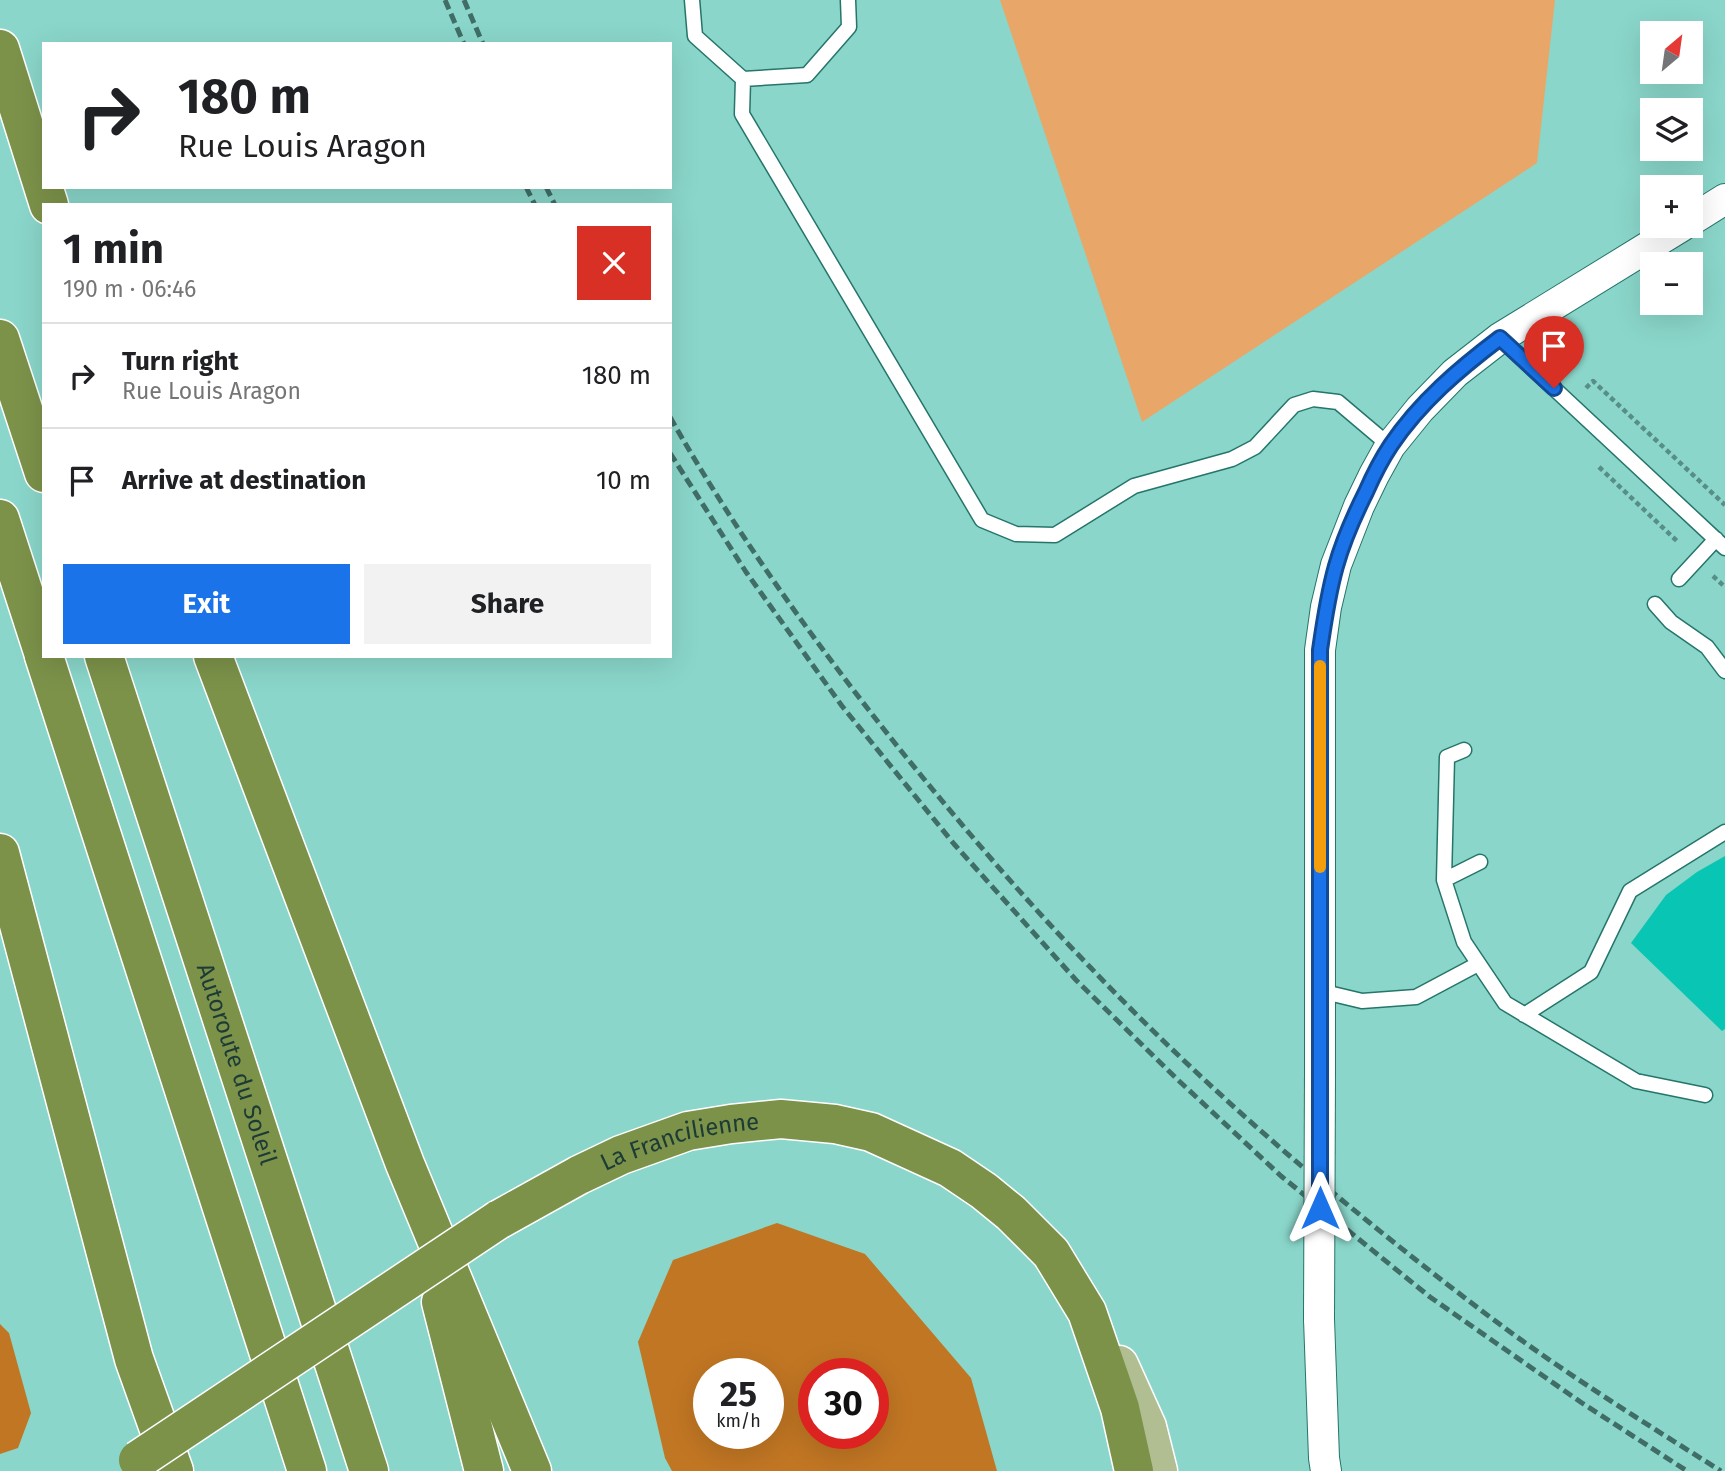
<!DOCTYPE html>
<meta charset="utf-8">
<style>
body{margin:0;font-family:"Fira Sans",sans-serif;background:#f2f2f2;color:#202124;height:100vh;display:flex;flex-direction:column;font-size:26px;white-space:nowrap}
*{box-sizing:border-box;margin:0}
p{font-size:23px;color:#757577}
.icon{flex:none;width:38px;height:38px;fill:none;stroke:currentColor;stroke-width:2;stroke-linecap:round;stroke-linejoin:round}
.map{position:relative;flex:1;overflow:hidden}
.sheet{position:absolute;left:42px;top:203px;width:630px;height:455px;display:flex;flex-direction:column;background:#fff;border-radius:0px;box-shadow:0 7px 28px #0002}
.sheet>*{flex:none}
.banner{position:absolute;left:42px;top:42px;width:630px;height:147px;border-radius:0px;box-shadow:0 7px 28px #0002;background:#fff;color:#202124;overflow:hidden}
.needle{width:46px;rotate:29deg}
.buttons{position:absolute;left:1640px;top:21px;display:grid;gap:14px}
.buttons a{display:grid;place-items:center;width:63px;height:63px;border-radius:0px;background:#fff;box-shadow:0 7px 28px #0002;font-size:35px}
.speed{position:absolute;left:693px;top:1358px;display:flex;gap:14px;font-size:35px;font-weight:700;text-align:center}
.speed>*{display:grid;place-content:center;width:91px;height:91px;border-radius:50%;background:#fff;box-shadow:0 7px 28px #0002;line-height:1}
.speed small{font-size:18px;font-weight:400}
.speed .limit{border:10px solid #d22;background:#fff;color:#111}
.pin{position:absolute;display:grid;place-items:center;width:60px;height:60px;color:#fff;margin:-72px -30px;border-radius:50% 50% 50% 0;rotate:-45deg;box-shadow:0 0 7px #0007}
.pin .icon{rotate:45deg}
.me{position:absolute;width:77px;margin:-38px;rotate:0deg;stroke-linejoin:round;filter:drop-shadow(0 0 5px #0008)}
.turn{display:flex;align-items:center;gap:24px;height:147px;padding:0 21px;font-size:32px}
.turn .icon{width:91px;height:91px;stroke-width:2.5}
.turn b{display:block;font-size:49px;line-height:60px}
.round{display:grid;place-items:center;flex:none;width:74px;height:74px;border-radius:0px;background:#f2f2f2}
.summary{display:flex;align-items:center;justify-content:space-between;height:119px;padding:0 21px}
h1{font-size:42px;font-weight:700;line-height:52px}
.primary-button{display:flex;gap:14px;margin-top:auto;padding:14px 21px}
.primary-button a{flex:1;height:80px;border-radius:0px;background:#1a73e8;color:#fff;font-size:28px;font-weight:700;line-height:80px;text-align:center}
.primary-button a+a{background:#f2f2f2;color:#202124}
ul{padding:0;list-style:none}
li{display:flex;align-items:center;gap:21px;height:105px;padding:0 21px;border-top:2px solid #e0e0e0}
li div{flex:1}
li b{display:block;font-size:26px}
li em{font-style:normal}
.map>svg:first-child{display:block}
</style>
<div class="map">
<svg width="1725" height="1471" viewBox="0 0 1725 1471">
<rect width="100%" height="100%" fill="#8ad6ca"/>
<path fill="#e8a769" d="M1000,0H1555L1537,163L1142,422Z"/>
<path fill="#c17623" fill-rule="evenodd" d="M777,1223L865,1254L971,1378L997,1471H672L665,1458L638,1342L673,1260ZM709,1374H768V1433H709ZM814,1374H873V1433H814Z
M0,1324L9,1333L31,1413L18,1448L0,1454Z"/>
<path fill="#08c6b3" d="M1725,856V1029L1722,1031L1631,943L1666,895L1697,872Z"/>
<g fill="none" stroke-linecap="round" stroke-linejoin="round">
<g stroke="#25756a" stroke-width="17">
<path id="lane" d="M692,0L695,36L743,79L807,75L849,27L848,0
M743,79L742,114L982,520L1016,534L1055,535L1134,486L1232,459L1255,447L1294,405L1313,399L1338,402L1390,446
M1500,338L1725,548
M1679,579L1716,539
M1655,604L1671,622L1707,647L1725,671
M1464,750L1447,757L1444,880L1464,942L1505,1003L1636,1081L1705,1095
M1444,880L1480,862
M1320,991L1362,1001L1416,997L1478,964
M1524,1015L1591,972L1630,891L1725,832"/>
</g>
<g stroke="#25756a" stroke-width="32">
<path id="street" d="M1690,221L1725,199
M1320,1070V650L1326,607L1336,565L1359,506L1374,475L1390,446L1420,409L1455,373L1500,338L1682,226
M1319,1319L1324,1458L1326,1471"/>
</g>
<g stroke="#fff" stroke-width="41">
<path id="primary" d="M1119,1365L1147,1427L1158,1471"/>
</g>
<g stroke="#fff" stroke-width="41">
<g id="highway">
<path d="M0,49L49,205"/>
<path d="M0,339L44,473"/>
<path d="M0,519L44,655"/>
<path d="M44,656L307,1471"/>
<path id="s1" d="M104,656L369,1471"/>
<path d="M213,656L405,1164L532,1471"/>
<path d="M0,853L134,1359L174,1471"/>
<path id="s2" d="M498,1220L579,1175L621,1155L688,1131L731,1124L781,1119L835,1124L871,1132L950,1168L984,1191L1011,1213L1051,1253L1087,1312L1120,1408L1134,1471"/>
<path d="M441,1302L484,1471"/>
</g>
</g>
<path stroke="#578e86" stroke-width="4.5" stroke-dasharray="5 3.5" stroke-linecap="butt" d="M1586,388L1593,381L1725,505
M1599,467L1679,543
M1713,576L1725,587"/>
<use href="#lane" stroke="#fff" stroke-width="14"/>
<use href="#street" stroke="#fff" stroke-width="30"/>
<use href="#primary" stroke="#b0be92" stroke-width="38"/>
<use href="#highway" stroke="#7c9249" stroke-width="38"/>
<path stroke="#406e67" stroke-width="5" stroke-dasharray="10 5" stroke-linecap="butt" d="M445,0L464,44
M464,0L483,44
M526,187L535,205
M546,187L555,205
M670,417C737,535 817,646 902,752C962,826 1024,899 1091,968C1211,1094 1344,1206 1482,1311C1558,1369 1640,1420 1721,1471
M670,453L746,572L842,706L954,844L1076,980L1178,1080L1281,1176L1430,1297L1582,1403L1687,1471"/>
<g stroke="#25756a" stroke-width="32" stroke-linecap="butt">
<path id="street-bridge" d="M1319,1319L1320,1070"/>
</g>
<g stroke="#fff" stroke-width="41" stroke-linecap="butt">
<path id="highway-bridge" d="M138,1460L498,1220"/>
</g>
<use href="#street-bridge" stroke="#fff" stroke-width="30"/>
<use href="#highway-bridge" stroke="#7c9249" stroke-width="38"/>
</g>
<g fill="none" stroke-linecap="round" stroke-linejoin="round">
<g stroke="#114b97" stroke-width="18">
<path id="route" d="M1320,1208V650C1324,622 1328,594 1336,566C1343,541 1354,516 1366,492C1373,476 1381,460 1391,445C1420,402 1459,369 1500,338L1554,388"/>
</g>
<use href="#route" stroke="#1a73e8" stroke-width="12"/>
<path stroke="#f59e0b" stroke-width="12" d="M1320,867V666"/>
</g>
<g text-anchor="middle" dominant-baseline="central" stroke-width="5" stroke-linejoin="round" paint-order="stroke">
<g font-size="24" fill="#1c3b37" stroke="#8ad6ca">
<text stroke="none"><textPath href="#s1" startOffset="429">Autoroute du Soleil</textPath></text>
<text stroke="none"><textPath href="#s2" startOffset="200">La Francilienne</textPath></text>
</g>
</g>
</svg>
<div class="buttons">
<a><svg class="needle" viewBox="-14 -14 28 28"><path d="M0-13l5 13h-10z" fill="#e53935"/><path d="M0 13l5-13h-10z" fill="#757577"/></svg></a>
<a><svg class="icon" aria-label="layers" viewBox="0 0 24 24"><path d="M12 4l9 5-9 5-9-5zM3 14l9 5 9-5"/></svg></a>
<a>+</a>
<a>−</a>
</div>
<div class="speed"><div>25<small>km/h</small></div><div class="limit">30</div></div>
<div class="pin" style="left:1554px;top:388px;background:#d93025"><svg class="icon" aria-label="arrive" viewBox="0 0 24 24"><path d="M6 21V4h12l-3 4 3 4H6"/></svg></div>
<svg class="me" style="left:1320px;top:1208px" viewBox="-20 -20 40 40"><path d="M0-17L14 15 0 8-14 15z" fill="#1a73e8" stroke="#fff" stroke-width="4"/></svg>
<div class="banner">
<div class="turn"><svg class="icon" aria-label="right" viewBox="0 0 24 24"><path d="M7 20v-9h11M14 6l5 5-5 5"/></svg><div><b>180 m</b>Rue Louis Aragon</div></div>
</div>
<section class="sheet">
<div class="summary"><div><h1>1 min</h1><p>190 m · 06:46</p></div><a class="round" style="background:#d93025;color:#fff"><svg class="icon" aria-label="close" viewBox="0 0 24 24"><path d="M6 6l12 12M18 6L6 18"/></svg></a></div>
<ul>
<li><svg class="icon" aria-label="right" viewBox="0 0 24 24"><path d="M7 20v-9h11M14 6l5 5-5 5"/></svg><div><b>Turn right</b><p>Rue Louis Aragon</p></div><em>180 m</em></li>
<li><svg class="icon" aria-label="arrive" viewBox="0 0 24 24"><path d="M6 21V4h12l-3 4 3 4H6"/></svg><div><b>Arrive at destination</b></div><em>10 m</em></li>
</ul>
<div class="primary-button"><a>Exit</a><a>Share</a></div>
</section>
</div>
